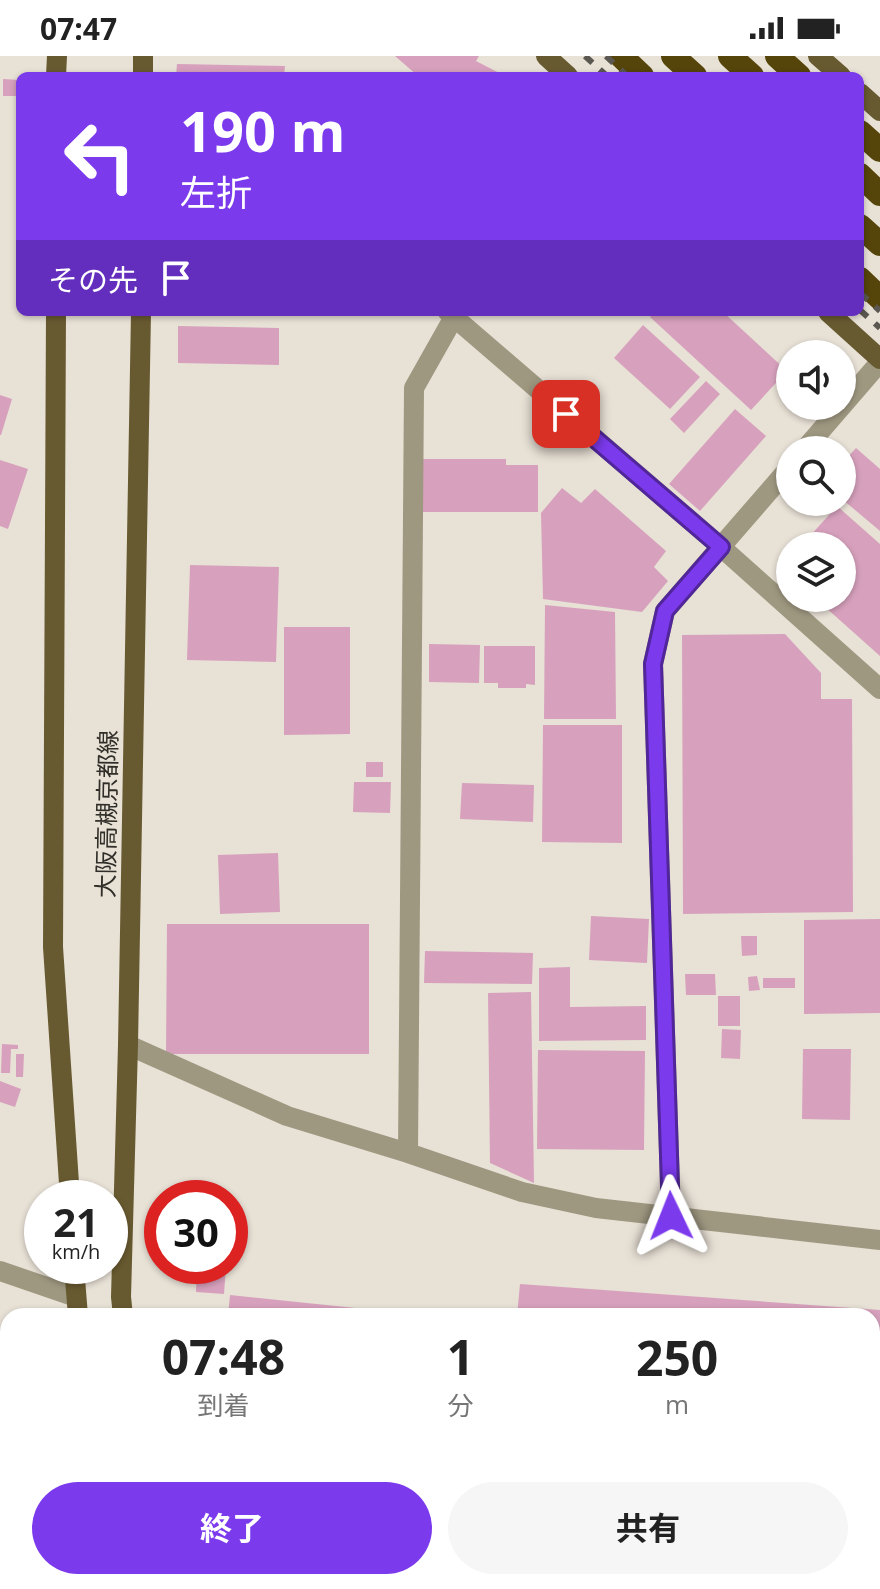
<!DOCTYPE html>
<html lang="ja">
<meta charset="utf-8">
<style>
body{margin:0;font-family:"Open Sans","Noto Sans JP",sans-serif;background:#f6f6f6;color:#222;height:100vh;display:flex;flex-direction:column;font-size:30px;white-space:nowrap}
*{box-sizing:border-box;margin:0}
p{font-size:26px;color:#767676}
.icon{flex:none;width:44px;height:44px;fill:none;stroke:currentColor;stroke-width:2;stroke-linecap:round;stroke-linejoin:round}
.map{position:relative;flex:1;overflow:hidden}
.panel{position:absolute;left:0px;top:1252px;width:880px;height:282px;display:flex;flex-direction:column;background:#fff;border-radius:24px 24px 0 0;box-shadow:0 2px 6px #0004}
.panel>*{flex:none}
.banner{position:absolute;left:16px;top:16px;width:848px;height:244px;border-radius:12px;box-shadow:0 2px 6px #0004;background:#7c3aed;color:#fff;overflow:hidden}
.tools{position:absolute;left:776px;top:284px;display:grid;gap:16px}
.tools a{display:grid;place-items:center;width:80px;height:80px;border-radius:50%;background:#fff;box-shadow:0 2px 6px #0004;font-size:40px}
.speed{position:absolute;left:24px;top:1124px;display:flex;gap:16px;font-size:40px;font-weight:700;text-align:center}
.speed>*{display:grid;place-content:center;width:104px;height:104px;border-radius:50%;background:#fff;box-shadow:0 2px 6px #0004;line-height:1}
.speed small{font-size:20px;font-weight:400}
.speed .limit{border:12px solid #d22;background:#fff;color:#111}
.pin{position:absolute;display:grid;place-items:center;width:68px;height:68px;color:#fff;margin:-34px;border-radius:16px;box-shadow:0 4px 12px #0006}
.me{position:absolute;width:88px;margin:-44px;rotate:358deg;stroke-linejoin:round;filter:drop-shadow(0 0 6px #0008)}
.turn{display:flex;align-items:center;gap:28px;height:168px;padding:0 32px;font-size:36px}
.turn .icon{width:104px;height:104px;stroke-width:2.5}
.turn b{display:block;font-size:56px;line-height:68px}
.then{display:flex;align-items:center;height:76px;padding:0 32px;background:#0003;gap:16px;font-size:30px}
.eta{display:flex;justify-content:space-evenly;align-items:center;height:136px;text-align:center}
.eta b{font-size:48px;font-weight:700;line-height:56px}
.cta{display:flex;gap:16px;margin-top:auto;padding:16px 32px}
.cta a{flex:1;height:92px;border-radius:48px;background:#7c3aed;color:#fff;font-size:32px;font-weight:700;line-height:92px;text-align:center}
.cta a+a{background:#f6f6f6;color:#222}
.status{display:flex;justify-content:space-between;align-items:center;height:56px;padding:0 40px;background:#fff;direction:ltr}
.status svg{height:22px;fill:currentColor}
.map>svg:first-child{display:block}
</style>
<div class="status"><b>07:47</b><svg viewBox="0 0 49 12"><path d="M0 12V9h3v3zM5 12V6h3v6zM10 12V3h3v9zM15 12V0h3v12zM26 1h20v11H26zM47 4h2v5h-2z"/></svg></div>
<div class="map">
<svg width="880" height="1533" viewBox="0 0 880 1533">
<rect width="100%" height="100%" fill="#e8e1d6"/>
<path fill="#d7a1bd" d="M395,0H479L476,5L505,20H418Z
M177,8L285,10L284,20H176Z
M3,23L20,24V40H3Z
M654,256H723L787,315L751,354L650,261Z
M643,269L700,321L670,353L614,302Z
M178,270L279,272V309L178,307Z
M706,325L720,338L684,377L670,363Z
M0,339L12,343L1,379H0Z
M735,353L766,380L700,455L669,428Z
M856,392L880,413V475L842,443V402L845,404Z
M421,403H506V409H538V456H420Z
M0,404L28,413L8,473L0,470Z
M562,432L581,447L595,433L666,495L654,511L668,525L642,556L543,543L541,457Z
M837,450L880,488V600L815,542H842V490H801Z
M790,503V519L782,512Z
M190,509L279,511L276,606L187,604Z
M545,549L615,556L616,663H544Z
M284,571H350V678L284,679Z
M785,578L821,617V643H852L853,856L683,858L682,579Z
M429,588L480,589L479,627L429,626Z
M484,590H535V629L526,628V632H498V627H484Z
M543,669H622V787L542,786Z
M366,706H383V721H366Z
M354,726H391L390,757L353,756Z
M462,727L534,729L533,766L460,763Z
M278,797L280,856L220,858L218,799Z
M591,860L649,863L647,907L589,904Z
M880,863V957L804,958V864Z
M167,868H369V998H166Z
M741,880H757V899L742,900Z
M425,895L533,897L532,928L424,927Z
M570,911V951L646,950V984L539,985V912Z
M685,918H715L716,939H686Z
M757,920L760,934L749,935L748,921Z
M763,922H795V932H763Z
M531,936L534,1127L490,1107L488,937Z
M718,940H740V970H718Z
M722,973L741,974L740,1003L721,1002Z
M2,988L18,989V993H11L10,1017H1Z
M803,993H851L850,1064L802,1063Z
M538,994L645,995L644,1094L537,1093Z
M16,998H24L23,1021H16Z
M0,1025L21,1033L15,1051L0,1046Z
M197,1210H226L224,1238L196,1236Z
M520,1228L880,1254V1526L872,1525V1260H517Z
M230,1239L413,1258V1260H228Z
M0,1301H4L7,1367H0Z
M8,1406V1526H47L45,1533H0V1427Z
M222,1526H289V1533H222Z
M301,1526H330L329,1533H300Z"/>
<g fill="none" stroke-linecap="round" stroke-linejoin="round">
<path stroke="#9f9881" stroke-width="20" d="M448,256L721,491L880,633
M804,394L880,306
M128,989L287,1060L408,1097L522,1136L596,1152L880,1184
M408,1097L414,332L454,261
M671,1160L653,608L665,555L790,411
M0,1215L76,1241"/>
<path stroke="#685a30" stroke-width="20" d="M143,0V20
M546,0L568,20
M818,0L841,20
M56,20L57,0
M860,37L880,55
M56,256L53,891L70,1142
M828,256L880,303
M74,1210L78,1260
M123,1260L121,1241L128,989L141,256
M102,1526L103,1533
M145,1526L146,1533"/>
<path stroke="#55450b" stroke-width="24" d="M621,0L642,20
M673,0L695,20
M730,0L752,20
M777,0L799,20
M860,76L880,94
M860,119L880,138
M860,170L880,188
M860,223L880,242"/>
<path stroke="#5b5851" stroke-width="6" stroke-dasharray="10 10" stroke-linecap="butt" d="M585,0L607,20
M606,0L627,20
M860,237L880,255
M860,254L880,272"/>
</g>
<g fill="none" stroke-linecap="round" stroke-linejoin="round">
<g stroke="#51269a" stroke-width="20">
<path id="route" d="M566,358L721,491L665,555L653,608L671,1160"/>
</g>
<use href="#route" stroke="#7c3aed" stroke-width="14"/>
</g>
<g text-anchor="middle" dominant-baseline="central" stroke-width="6" stroke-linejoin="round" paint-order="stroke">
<g font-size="24" fill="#302e29" stroke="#e8e1d6">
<text transform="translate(106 758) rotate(-89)">大阪高槻京都線</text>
</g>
</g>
</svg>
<div class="tools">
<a><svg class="icon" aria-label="sound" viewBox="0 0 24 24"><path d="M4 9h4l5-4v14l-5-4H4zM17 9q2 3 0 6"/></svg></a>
<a><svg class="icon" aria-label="search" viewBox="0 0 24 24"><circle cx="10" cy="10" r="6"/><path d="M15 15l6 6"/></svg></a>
<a><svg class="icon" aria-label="layers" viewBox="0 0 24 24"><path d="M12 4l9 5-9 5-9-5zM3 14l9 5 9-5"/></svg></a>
</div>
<div class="speed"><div>21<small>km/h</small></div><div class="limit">30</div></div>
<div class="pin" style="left:566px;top:358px;background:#d93025"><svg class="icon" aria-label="arrive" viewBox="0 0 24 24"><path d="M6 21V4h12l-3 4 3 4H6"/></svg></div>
<svg class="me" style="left:671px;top:1160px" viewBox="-20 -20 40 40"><path d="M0-17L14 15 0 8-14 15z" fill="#7c3aed" stroke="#fff" stroke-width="4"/></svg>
<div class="banner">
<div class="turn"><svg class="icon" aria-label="left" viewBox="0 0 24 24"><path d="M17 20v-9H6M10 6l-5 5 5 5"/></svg><div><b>190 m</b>左折</div></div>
<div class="then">その先<svg class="icon" aria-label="arrive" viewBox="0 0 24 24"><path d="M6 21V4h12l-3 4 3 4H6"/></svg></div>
</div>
<section class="panel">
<div class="eta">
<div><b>07:48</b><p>到着</p></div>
<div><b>1</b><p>分</p></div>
<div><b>250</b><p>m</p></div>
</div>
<div class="cta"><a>終了</a><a>共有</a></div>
</section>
</div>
